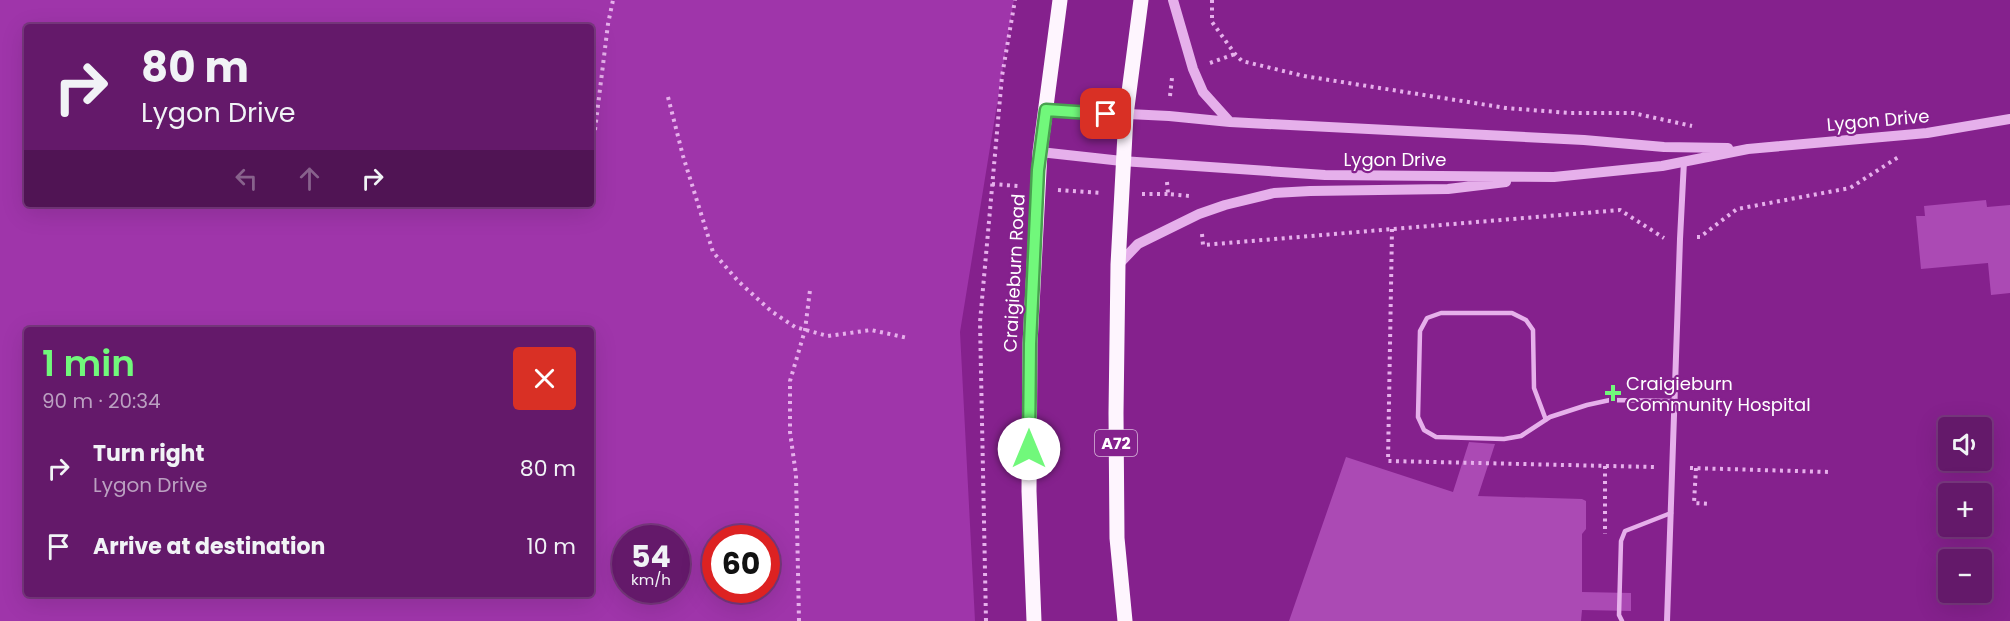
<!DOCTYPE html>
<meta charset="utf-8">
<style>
body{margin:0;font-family:Poppins,sans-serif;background:#6a2270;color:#f1f3f6;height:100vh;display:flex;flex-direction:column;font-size:22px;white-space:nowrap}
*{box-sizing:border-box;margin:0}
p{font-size:20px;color:#bba0c1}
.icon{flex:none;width:33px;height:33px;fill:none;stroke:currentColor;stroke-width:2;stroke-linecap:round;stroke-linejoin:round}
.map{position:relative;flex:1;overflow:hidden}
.drawer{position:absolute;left:24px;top:327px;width:570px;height:270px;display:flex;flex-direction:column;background:#64196a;border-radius:6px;box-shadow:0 6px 24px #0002,0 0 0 2px #78387e}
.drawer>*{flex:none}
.hud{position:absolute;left:24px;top:24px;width:570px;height:183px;border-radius:6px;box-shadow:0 6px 24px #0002,0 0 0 2px #78387e;background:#64196a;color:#f1f3f6;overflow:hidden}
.controls{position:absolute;left:1938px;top:417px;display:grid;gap:12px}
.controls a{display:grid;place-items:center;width:54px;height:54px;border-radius:6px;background:#64196a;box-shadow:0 6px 24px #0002,0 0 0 2px #78387e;font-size:30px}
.speed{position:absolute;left:612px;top:525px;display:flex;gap:12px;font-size:30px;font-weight:700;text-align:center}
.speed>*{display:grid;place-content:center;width:78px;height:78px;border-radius:50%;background:#64196a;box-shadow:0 6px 24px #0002,0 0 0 2px #78387e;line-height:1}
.speed small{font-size:15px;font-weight:400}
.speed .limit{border:9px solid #d22;background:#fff;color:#111}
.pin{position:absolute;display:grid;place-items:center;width:51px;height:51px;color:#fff;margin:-26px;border-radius:12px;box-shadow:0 3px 9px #0006}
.me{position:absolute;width:66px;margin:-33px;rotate:0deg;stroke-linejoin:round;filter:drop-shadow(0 0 4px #0008)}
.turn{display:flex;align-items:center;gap:21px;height:126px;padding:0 18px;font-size:27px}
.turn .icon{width:78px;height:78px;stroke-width:2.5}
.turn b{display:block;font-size:42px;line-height:51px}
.lanes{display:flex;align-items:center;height:57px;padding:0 18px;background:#0003;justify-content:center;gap:30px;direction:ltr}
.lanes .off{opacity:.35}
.round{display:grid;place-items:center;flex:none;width:63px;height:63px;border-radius:6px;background:#6a2270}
.head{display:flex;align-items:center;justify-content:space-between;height:102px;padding:0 18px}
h1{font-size:36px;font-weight:600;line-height:45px;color:#71f87b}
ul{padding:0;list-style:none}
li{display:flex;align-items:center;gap:18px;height:78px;padding:0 18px}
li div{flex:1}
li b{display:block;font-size:22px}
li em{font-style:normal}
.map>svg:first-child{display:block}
</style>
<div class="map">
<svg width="2010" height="621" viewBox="0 0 2010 621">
<rect width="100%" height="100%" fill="#85218d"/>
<path fill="#9f35aa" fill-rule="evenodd" d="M0,0H1014L960,332L975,621H0ZM27,27H591V204H27ZM27,330H591V594H27ZM676,538V590H626V538ZM766,538V590H716V538Z"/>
<path fill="#ab4ab4" d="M1986,200L1987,207L2010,205V293L1991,295L1988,263L1921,269L1916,216H1925L1924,206Z
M1469,442L1495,444L1478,496L1582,499L1586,501V529L1582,534V592L1631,593V611L1582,610L1581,621H1289L1346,457L1453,492Z"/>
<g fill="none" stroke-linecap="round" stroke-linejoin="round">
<path stroke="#e6b0eb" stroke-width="4" stroke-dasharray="3 4.5" stroke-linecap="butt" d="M1212,0V22L1235,54L1242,61L1304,76L1506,108L1570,113H1633L1692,126
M1210,63L1235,54
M1170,96L1172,78L1175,76
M668,97L683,156L713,252L738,281L771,311L795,327L828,336L871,330L908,338
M595,130L608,24L613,0
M1167,182L1168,194L1190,196
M992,184L1018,186
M1058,190L1101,193
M1142,194H1168
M1392,229L1388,461L1655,467
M1202,234L1203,245L1620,210L1664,238
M1697,237H1700L1737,209L1850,188L1900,156
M1605,466V534
M1690,468L1830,472
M1696,468L1694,503L1710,504
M799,621L796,475L790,432V381L805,330L810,290
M986,621L980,322L1002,76L1015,0"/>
<path stroke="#e6b0eb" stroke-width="4.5" d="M1546,420L1534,388L1533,330L1526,320L1512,313H1441L1427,318L1420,331L1418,417L1424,430L1436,437L1504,439L1521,436L1550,417L1587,405L1610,400L1675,401
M1622,621L1619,615L1621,541L1625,531L1671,513"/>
<path stroke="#e6b0eb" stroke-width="6" d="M1667,621L1680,239L1684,161"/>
<path stroke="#e6b0eb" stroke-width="10" d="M1173,0L1193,69L1203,92L1230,122
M1046,110L1169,116L1230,122L1584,140L1664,147L1728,148
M1040,152L1122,161L1325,175L1554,177L1662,166L1748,149L1927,133L2010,119
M1118,265L1138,244L1199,214L1225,205L1274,193L1310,191L1448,189L1506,182"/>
<path stroke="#fef5fe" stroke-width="15" d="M1034,621L1029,491L1030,344L1040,152L1060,0
M1125,621L1117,538L1116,413L1118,265L1126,115L1141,0"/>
</g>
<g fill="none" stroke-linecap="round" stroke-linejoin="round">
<g stroke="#49a150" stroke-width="15">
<path id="route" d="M1029,449L1030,344L1038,170L1046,110L1106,114"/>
</g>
<use href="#route" stroke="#71f87b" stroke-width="10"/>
</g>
<path fill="#71f87b" stroke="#85218d" stroke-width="2" d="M1610 384h6v6h6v6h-6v6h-6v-6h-6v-6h6z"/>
<g text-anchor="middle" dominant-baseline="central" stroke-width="4.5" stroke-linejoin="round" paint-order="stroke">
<rect fill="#85218d" stroke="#dabcdd" stroke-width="1.5" x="1095" y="430" width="42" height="26" rx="4.5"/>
<g font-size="16" font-weight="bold" fill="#fff">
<text x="1116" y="443">A72</text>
</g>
<g font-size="18" fill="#fff" stroke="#85218d">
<text transform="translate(1878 120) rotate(-5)">Lygon Drive</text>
<text x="1395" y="159">Lygon Drive</text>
<text transform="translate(1014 273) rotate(-87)">Craigieburn Road</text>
</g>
<g font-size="18" fill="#fff" stroke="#85218d" text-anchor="start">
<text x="1626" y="383">Craigieburn<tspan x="1626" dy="21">Community Hospital</tspan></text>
</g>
</g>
</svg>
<div class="controls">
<a><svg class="icon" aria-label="sound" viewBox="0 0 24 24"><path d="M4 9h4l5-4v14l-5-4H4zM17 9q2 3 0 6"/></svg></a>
<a>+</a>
<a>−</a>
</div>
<div class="speed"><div>54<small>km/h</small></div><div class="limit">60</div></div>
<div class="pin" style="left:1106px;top:114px;background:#d93025"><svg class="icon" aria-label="arrive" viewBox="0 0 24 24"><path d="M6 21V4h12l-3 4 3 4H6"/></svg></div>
<svg class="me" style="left:1029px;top:449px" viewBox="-20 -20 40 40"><circle r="19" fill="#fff"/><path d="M0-13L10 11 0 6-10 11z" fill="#71f87b"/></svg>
<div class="hud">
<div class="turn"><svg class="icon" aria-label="right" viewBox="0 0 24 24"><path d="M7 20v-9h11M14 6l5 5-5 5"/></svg><div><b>80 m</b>Lygon Drive</div></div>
<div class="lanes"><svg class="icon off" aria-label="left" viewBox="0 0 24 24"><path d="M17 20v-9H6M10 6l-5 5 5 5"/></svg><svg class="icon off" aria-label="ahead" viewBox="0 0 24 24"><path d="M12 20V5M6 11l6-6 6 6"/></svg><svg class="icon" aria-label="right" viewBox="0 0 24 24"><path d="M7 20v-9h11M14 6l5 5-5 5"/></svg></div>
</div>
<section class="drawer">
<div class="head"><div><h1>1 min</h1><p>90 m · 20:34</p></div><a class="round" style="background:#d93025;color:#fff"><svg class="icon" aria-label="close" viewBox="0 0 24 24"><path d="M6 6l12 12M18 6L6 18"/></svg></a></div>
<ul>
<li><svg class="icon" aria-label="right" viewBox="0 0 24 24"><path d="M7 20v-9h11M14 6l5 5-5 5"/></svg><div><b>Turn right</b><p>Lygon Drive</p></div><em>80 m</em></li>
<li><svg class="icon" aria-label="arrive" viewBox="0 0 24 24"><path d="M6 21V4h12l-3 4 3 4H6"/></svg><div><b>Arrive at destination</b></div><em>10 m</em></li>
</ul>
</section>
</div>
